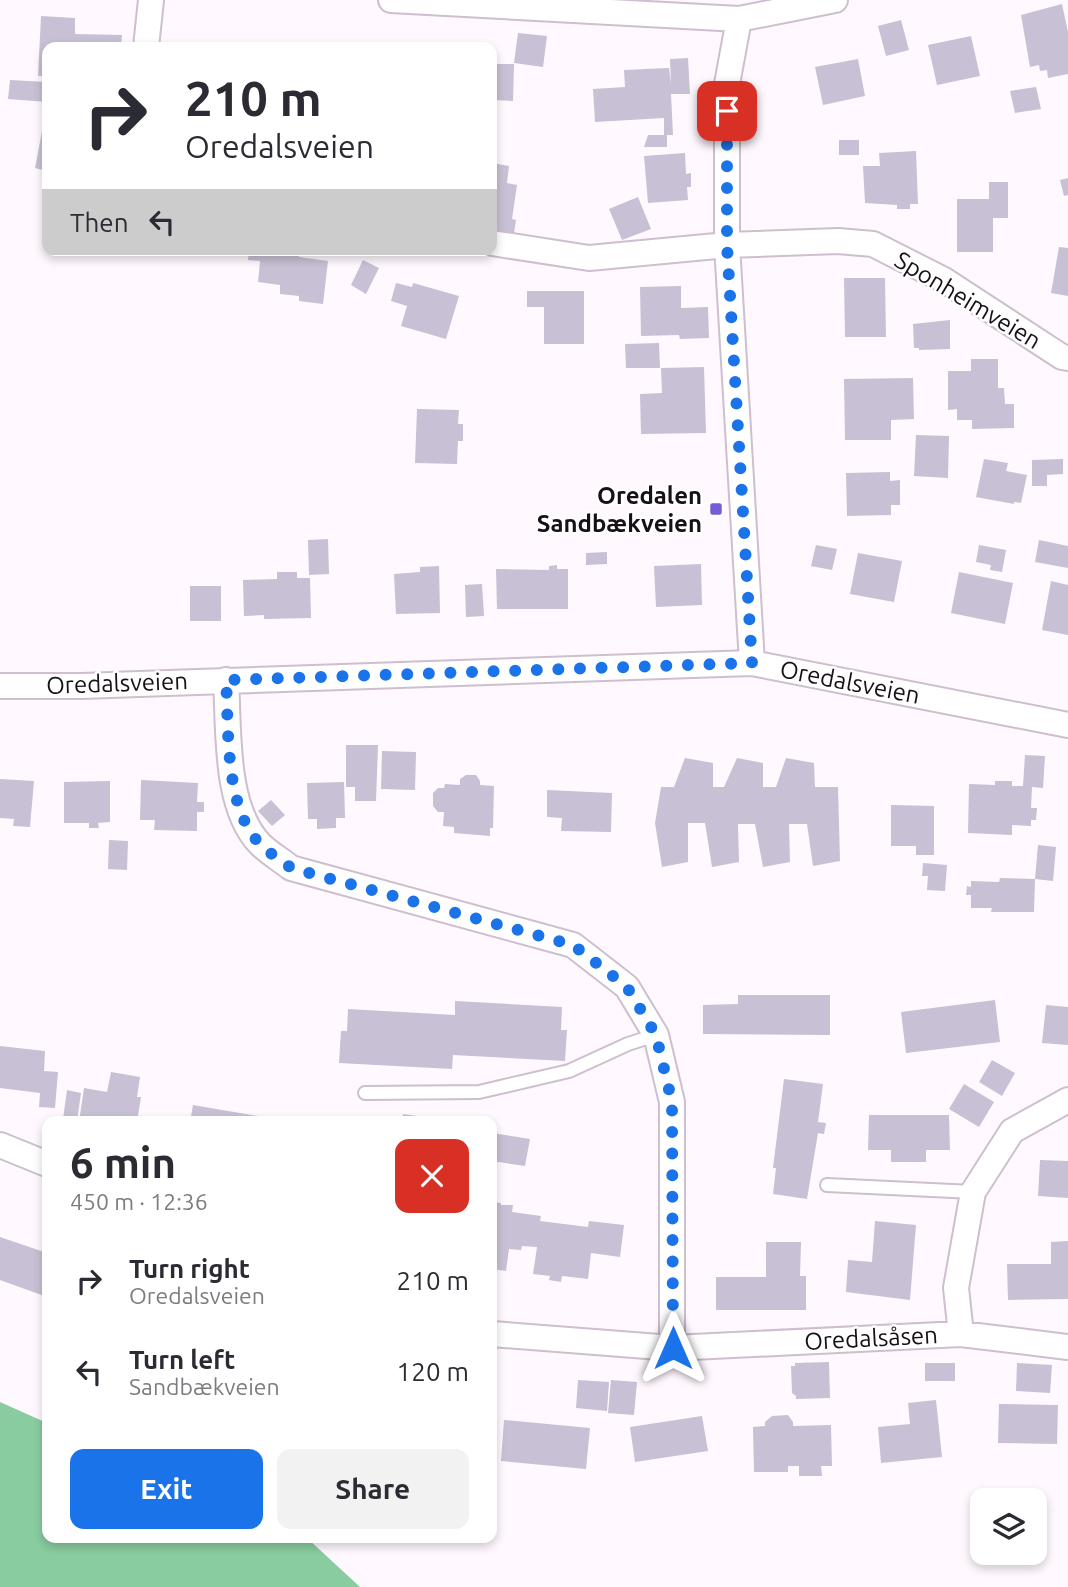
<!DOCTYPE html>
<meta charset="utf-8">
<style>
body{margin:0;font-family:Ubuntu,sans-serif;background:#f2f2f3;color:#2b2b33;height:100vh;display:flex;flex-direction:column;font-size:26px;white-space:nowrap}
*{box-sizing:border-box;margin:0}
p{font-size:23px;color:#7c7c81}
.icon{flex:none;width:38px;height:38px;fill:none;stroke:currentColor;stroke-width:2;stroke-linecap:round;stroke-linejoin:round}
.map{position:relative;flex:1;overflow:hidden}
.drawer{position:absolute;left:42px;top:1116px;width:455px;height:427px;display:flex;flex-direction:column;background:#fff;border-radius:14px;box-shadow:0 4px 10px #0003}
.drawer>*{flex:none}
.hud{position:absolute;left:42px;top:42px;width:455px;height:214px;border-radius:14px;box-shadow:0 4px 10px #0003;background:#fff;color:#2b2b33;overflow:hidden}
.fabs{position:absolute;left:970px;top:1488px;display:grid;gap:14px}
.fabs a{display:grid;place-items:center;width:77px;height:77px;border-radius:14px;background:#fff;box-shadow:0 4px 10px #0003;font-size:35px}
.pin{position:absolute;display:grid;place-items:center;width:60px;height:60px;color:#fff;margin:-30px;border-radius:14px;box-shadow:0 4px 10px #0006}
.me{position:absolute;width:77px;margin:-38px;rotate:0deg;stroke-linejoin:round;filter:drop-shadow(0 0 5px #0008)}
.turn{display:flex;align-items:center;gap:24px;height:147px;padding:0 28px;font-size:32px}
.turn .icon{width:91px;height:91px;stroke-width:2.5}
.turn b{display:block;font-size:49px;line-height:60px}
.then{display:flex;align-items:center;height:66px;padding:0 28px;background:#0003;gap:14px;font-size:26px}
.round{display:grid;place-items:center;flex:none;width:74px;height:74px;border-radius:14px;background:#f2f2f3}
.head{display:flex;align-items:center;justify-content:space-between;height:119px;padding:0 28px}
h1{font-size:42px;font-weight:700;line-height:52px}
.action{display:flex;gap:14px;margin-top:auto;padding:14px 28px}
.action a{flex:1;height:80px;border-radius:14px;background:#1a73e8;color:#fff;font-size:28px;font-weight:700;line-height:80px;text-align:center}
.action a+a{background:#f2f2f3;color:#2b2b33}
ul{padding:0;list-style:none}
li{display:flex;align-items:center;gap:21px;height:91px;padding:0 28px}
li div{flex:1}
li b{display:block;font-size:26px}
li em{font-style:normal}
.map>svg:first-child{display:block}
</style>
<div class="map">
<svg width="1068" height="1587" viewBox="0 0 1068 1587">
<rect width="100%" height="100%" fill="#fff8ff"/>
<path fill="#89cc9f" d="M0,1402L47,1423V1538H307L360,1587H0Z"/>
<path fill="#c8c0d4" d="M1062,4L1068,32V74L1048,78L1047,70L1040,71L1039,65L1030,67L1021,15Z
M41,16L75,18V34L122,35L121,47H47V76H38Z
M901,20L909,50L886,56L878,26Z
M518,33L547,36L543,67L514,63Z
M971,36L980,76L937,85L928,45Z
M688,58L690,94H671L673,135H667V147H644L648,135H664V118L595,122L593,89L625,87L624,70L645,69L669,68L671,85L670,59Z
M858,59L865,96L823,105L815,67Z
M492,64H514L513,101L492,100Z
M10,80L47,82V102L8,99Z
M1036,87L1041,109L1015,113L1010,91Z
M43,126L47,127V171L35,168Z
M839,140H859V155H839Z
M916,151L918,204H910V209H897V205L865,203L863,166H880L879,153Z
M685,153L686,174L691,173V187H687L688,200L648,203L644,156Z
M492,163L509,166L507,183L517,185L512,219L516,220L513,240L492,236L494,220H492Z
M1068,178V195L1064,196L1060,180Z
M989,182H1008V218H993V252H957V199H989Z
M638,197L651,229L622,240L609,209Z
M1059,247L1068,248V296L1051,293Z
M249,250H300L299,257L328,261L323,304L299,301V296L280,294V285L258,282L260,261L248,260Z
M363,260L379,268L366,294L351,285Z
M844,278H885L886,337H845Z
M396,283L412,287L413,283L459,296L446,339L401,326L407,306L391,301Z
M681,286V308L708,307L709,338L680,339L679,335L641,336L640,287Z
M527,291H584V344H544V307H527Z
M950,320V349L919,350V348H914L913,324Z
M659,343L660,368H626L625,344Z
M971,359H998V388H1004L1005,404H1014V428L972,429V420H957V409L948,410V371H971Z
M704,367L706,433L641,434L640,394L662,393L661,368Z
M913,378L914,419L891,420V440H845L844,379Z
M417,409L459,410L458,424H463V441H458L457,464L415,463Z
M916,435L949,436L948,478L914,476Z
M984,459L1008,463L1006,471L1027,475L1021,503L1014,502V504L976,497Z
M1063,459V474L1047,475V486H1032V460Z
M890,472V481L900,480V505H891V515L847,516L846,473Z
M328,539L329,574L309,575L308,540Z
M1039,540L1068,546V568L1035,562Z
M816,545L837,549L832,570L811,566Z
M979,545L1006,550L1002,572L990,570L991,565L976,562Z
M607,552V564L586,565V553Z
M858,553L902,561L894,602L850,594Z
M701,564L702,605L656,607L654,566Z
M557,565V569H568V609H497L496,569L549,570V566Z
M439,566L440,613L396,614L394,574L420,572V567Z
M277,572H297V578H310L311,618L264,619V615L244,616L243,580L277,579Z
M959,572L1013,583L1005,624L951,613Z
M1051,581L1068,585V635L1042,630Z
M482,584L484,616L466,617L465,585Z
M190,586H221V621H190Z
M346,745H378L376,801H355V787H346Z
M382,751L416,752L415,790L381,789Z
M1025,755L1045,756L1043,788L1032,787L1031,808H1037L1036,820H1031V826L1012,825V835L968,833L969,784L995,785V781H1012V786H1023Z
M685,758L713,763V787H724L737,758L763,763V787H776L786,758L814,763L815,787H838L840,861L813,866L807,824H789L790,862L763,867L755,824H738L739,862L712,867L705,823H688V862L662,867L655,823L661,787H674Z
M466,775H476L480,781V785L494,786L493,828H490V836L454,833V827L443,826L444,812H438L433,806V793L438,788H444L445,784L460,785V779Z
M0,779L34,781L30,827L13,826L14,819L0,818Z
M141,780L198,783L197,802H204V812H197V831L154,830L155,820H140Z
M110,781V822L98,823L99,828H89V823H64V782Z
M344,782L345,818H336V828L317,829V819H308L307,783Z
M547,790L612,793L611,832L561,831L562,818L547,817Z
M271,800L285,815L272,826L258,811Z
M891,805L934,806V855H916V846H891Z
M109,840L128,841L127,870L108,869Z
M1038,845L1056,847L1053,881L1035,879Z
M923,863L947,865L945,891L927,890L928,876H922Z
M1000,878L1035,879L1034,912H991L992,908H971V895H966L967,886L971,887V881L999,882Z
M738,995H830V1035L703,1034V1005L738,1004Z
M995,1000L1000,1042L906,1053L901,1012Z
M455,1001L562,1007L561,1030H567L565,1061L453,1055L452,1069L339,1063L341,1031H347L348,1009L455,1015Z
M1046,1005L1068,1007V1045L1042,1043Z
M0,1046L45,1051L44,1071L58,1072L55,1108L39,1107L40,1093L0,1088Z
M992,1060L1015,1073L1002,1096L979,1082Z
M111,1072L140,1077L137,1097H141L137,1122H79L84,1088L107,1092Z
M784,1079L823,1084L818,1122L826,1123L824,1134L818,1133L807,1199L773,1194L776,1168H773Z
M964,1084L994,1102L979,1127L949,1109Z
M67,1090L81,1093L77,1121L63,1119Z
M193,1105L258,1116L257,1122H190Z
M403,1114L438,1119V1122H402Z
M869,1115H949L950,1150H926V1162H891V1150H868Z
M492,1133L530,1139L525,1166L492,1161Z
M1040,1160L1068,1161V1198L1038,1196Z
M492,1202L501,1203V1205H513L512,1212L541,1216L540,1221L588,1227L589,1221L624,1225L620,1257L591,1253L588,1279L562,1276L561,1282L549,1280L550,1276L533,1274L537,1247L522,1246L521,1250L509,1249L506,1271L492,1269Z
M875,1221L916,1225L910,1300L846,1292L848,1260L872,1262Z
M0,1237L47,1253V1297L0,1280Z
M1068,1241V1299L1008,1300L1007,1264H1051V1242Z
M766,1242H801L800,1276H806V1310H716V1277H766Z
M829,1362L830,1398L796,1399V1396L792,1393L791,1366H795V1363Z
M925,1363H955V1381H925Z
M1017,1363L1052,1365L1050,1393L1016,1391Z
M578,1380L609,1382L607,1411L576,1408Z
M611,1380L637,1382L634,1415L608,1413Z
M936,1400L942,1457L881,1463L878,1427L910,1424L908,1403Z
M999,1404L1058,1405L1057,1444L998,1443Z
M788,1415L793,1422V1426L831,1425L832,1466H821L822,1476H799V1466H788V1472H754L753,1427L765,1426V1422L772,1416Z
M702,1416L708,1451L635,1462L630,1427Z
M504,1420L590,1428L586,1469L501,1461Z"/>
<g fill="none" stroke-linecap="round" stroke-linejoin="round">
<g stroke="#cebece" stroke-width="16">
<path id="lane" d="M365,1093L479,1092L569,1071L628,1044L656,1035
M827,1185L973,1192"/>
</g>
<g stroke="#cebece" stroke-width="28">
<path id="street" d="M391,0L739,19L835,0
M739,19L727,84V245L752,663
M146,47L151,0
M492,243L589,258L727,245L838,241L873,244L944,280L1062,357L1068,358
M226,680C229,729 224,807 260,844C269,853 281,860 291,868L573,945L627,987L656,1035L672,1102V1348
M0,686H81L752,663L1068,725
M0,1145L47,1164
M492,1334L672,1348L961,1334L1068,1347
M961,1334L956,1288L973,1192L1012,1131L1068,1100"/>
</g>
<use href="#lane" stroke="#fff" stroke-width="12"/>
<use href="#street" stroke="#fff" stroke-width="24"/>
</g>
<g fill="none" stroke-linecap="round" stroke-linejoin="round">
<path stroke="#1a73e8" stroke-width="12" stroke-dasharray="0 21.6" d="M673,1348L672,1102L656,1035L627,987L573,945L291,868C281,860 269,853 260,844C224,807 229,729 226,680L752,663L727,245V111"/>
</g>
<rect fill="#755dd7" stroke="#fff" stroke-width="2.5" x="709" y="502" width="14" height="14" rx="3.5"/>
<g text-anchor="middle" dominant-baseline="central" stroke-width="5" stroke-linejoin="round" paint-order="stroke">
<g font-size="24" fill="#171117" stroke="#fff">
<text transform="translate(968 300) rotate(31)">Sponheimveien</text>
<text transform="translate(850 682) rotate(11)">Oredalsveien</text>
<text transform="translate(117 683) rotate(-2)">Oredalsveien</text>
<text transform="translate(871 1338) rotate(-3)">Oredalsåsen</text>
</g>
<g font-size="24" font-weight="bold" fill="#171117" stroke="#fff" text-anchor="end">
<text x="702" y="495">Oredalen<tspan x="702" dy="28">Sandbækveien</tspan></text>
</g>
</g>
</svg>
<div class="fabs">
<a><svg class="icon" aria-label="layers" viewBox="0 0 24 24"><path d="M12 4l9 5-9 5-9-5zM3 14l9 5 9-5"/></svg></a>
</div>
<div class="pin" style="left:727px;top:111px;background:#d93025"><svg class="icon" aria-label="arrive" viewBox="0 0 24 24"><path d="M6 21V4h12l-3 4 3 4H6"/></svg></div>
<svg class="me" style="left:673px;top:1348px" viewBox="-20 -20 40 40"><path d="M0-17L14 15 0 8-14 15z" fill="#1a73e8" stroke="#fff" stroke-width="4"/></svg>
<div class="hud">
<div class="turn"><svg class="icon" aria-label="right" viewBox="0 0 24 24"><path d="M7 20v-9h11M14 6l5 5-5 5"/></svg><div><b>210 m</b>Oredalsveien</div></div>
<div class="then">Then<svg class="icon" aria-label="left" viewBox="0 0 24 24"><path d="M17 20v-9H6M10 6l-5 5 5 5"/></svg></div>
</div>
<section class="drawer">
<div class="head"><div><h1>6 min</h1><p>450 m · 12:36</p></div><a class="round" style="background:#d93025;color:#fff"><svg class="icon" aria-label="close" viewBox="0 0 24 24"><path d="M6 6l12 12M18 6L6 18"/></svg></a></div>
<ul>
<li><svg class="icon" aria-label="right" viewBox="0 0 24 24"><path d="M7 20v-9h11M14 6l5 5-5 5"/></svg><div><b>Turn right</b><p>Oredalsveien</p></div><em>210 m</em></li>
<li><svg class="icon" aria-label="left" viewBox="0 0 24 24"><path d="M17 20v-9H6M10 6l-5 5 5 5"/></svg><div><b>Turn left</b><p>Sandbækveien</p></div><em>120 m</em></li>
</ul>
<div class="action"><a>Exit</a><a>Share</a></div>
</section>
</div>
